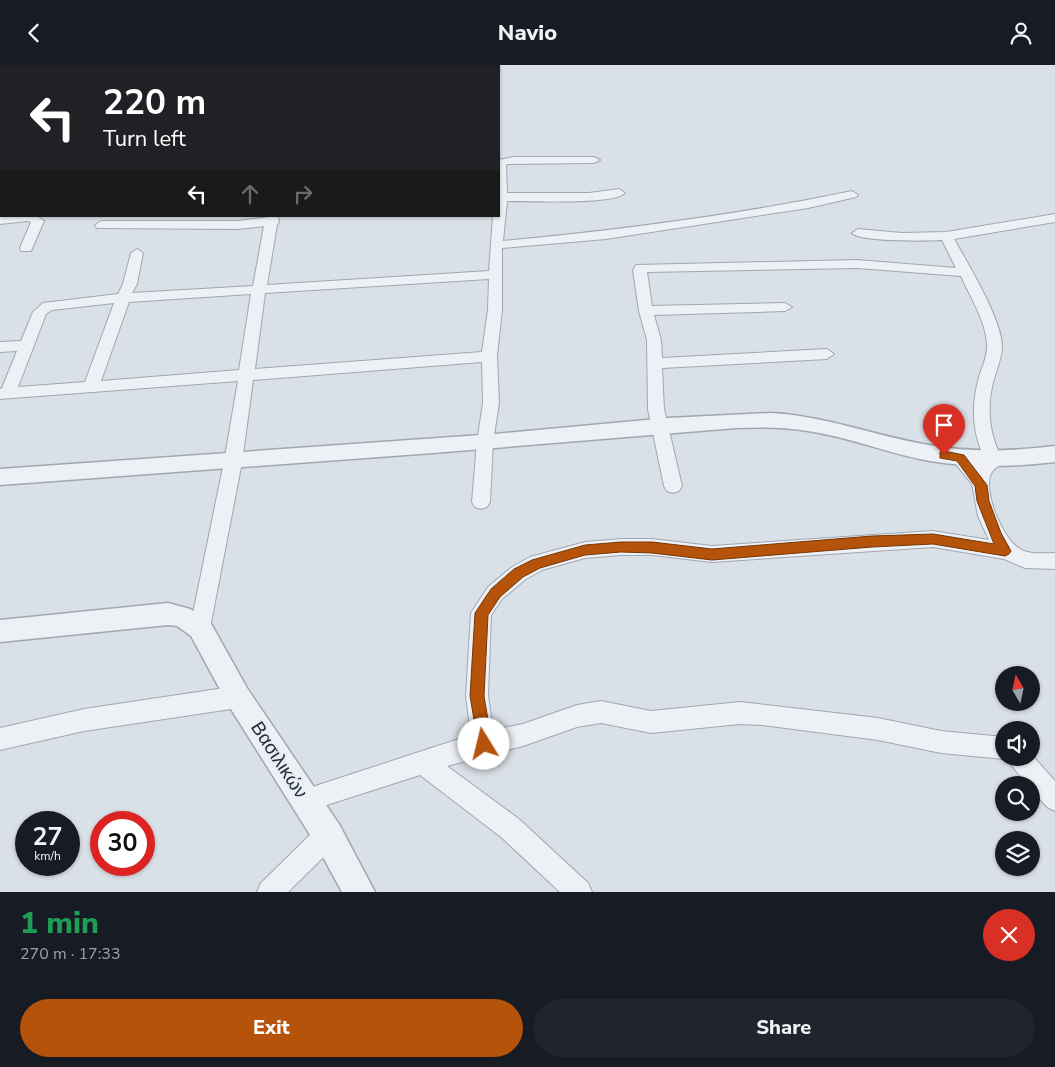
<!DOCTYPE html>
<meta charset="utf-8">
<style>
body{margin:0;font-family:"Nunito Sans",sans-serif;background:#20242c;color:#f1f3f6;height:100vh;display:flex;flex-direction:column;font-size:19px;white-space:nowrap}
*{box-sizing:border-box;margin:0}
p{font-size:16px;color:#9ea1a6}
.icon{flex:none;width:28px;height:28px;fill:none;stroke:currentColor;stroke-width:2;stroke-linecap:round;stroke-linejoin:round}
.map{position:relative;height:827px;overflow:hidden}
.sheet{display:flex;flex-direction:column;background:#171b24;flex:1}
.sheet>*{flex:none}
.hud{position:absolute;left:0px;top:0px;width:500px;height:152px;box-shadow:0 1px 4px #0004;background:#202124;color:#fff;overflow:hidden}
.needle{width:32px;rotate:351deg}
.tools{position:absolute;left:995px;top:601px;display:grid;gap:10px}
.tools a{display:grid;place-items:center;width:45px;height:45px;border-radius:50%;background:#171b24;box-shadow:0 1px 4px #0004;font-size:25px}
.speed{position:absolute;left:15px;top:746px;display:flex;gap:10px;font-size:25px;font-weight:700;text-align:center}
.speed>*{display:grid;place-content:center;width:65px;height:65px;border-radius:50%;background:#171b24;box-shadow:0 1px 4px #0004;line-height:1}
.speed small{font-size:12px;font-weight:400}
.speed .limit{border:8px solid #d22;background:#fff;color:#111}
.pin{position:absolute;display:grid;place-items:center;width:42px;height:42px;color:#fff;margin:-51px -21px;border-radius:50% 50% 50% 0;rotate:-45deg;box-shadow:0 0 5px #0007}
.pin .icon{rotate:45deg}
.me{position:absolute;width:55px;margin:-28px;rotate:351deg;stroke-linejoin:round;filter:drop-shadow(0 0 4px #0008)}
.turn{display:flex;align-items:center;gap:18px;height:105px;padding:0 20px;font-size:22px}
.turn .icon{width:65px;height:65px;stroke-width:2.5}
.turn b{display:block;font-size:35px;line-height:42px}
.lanes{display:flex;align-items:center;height:48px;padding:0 20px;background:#0003;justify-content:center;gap:25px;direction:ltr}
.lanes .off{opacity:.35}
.round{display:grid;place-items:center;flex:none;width:52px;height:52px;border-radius:26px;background:#20242c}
.head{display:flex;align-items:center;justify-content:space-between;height:85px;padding:0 20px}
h1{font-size:30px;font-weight:800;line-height:38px;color:#1e9e55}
.button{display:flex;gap:10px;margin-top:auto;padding:10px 20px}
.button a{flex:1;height:58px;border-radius:30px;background:#b45309;color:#fff;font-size:20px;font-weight:800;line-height:58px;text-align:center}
.button a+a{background:#20242c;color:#f1f3f6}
header{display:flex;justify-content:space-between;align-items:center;height:65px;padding:0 20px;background:#171b24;font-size:22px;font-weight:800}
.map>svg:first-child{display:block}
</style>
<header><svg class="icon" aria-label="back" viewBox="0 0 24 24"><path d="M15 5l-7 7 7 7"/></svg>Navio<svg class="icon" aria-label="person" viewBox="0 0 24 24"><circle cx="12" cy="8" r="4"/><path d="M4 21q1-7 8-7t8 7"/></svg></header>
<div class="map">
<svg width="1055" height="827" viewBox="0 0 1055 827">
<rect width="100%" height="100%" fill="#dae0e7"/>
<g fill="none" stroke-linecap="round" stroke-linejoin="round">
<g stroke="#9fa7b1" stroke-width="2">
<path id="minor" d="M94,0H104L105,1H95Z
M176,0H191L192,1H177Z
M0,1H1V7H0Z
M0,50H1V56H0Z
M514,92H594L600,95L594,98L508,99L506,100L507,128H589L619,124L625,128C614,140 527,136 507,136L503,176C620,165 737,150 852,126L858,130L856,132L808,143L606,174L502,183V245L497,291L499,338L493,377L490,437L487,442L481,444L475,442L472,437L477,377L483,338L482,297L253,315L242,397L210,563L207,570L200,572L193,570L190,563L224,397L238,316L0,334V324L2,323L17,286L0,287V277L21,276L33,247L43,238L118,229L123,219L131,188L137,184L143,188L137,219L132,228L253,221L264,161L238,164L97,163L95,160L101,156H238L278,151L279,157L277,160L267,220L489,206L493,151H499V95ZM489,214L488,245L482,287L255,304L265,228ZM251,229L239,305L101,316L129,237ZM114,238L85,317L18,322L46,249L52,245Z
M0,115H1V121H0Z
M1055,149V157L954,174C967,197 1002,255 1002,281C1002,292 997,304 994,314C986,342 989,370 1003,396C1000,401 995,403 992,407C981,424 1003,475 1020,484C1030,490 1044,488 1055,488V504L1025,503L1004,494L933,482L712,497L652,490H621L585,493L542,505L526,514L502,534L491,550L488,631L493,665L523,659L577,640L601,636L651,646L740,637L878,653L941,666L1004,672V692H1031V689L1055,716V746L1047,742L1031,724V720H1028L1011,700L1008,693L1004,694L941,688L878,675L762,660L740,659L651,668L601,658L577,662L523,681L447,701L519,754L588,818L592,827H560L501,772L420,710L305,747L297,743L293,735L297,727L471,670L466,631L471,548L488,522L512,502L530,492L585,477L621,474H652L712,481L933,466L989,475L978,451L972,419L951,393L954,388C965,385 970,393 977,400L985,394C972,368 971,340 979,312C982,302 988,290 987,279C986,256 970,232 961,211L857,203L647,207L652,241L785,238L792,242L785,246L654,250L661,275L662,293L827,284L834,289L827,294L662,303L664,344L682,421L679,426L673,428L667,426L664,421L648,344L647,275L639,246L633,205L636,200L857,195L956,203L942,175C926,176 860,177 852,168L858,164L902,168L946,167Z
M0,151H37L44,156L31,186H21L20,183L31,157L27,156L0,159Z
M238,621L246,625L249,632L246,639L238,643L84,666L0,685V663L84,644Z
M328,758L337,761L340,770L337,779L288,827H257L261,818L319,761Z"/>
</g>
<g stroke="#9fa7b1" stroke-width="3">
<path id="tertiary" d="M771,348C826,351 875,371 929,380C971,388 1013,386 1055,381V397C1013,402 972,403 930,396C889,389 850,372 808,366C784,362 761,362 736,363L433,388L0,420V404L495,369L668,353Z
M168,538L190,544L209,555L247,623L339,759L375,827H342L317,781L229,641L191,571L177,561L168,560L0,577V555Z"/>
</g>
<use href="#minor" fill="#edf0f5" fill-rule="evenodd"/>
<use href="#tertiary" fill="#edf0f5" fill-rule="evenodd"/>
</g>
<path fill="#b45309" stroke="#753606" d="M944,386L964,390L987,420L989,436L1001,468L1011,486L1009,489L1005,491L933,479L872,482L712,495L652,488L621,487L585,490L540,503L523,512L500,532L488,550L484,631L492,679L490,684L484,686L479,684L470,631L475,548L491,524L514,504L532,495L585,480L621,477H652L712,484L872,471L933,469L994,479L977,436L975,421L957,396L940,393V387Z"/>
<g text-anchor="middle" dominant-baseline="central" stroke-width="4" stroke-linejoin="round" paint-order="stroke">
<g font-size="19" fill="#232e3d" stroke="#e9eef4">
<text transform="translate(279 695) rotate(57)">Βασιλικών</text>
</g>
</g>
</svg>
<div class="tools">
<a><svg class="needle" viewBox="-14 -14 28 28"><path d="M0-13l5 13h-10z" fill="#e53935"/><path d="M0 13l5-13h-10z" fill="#9ea1a6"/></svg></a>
<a><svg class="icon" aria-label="sound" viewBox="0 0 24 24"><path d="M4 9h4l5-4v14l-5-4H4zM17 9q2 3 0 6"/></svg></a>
<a><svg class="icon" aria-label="search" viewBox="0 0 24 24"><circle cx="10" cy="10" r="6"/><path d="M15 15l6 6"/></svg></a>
<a><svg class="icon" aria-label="layers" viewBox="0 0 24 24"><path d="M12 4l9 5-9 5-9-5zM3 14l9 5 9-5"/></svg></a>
</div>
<div class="speed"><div>27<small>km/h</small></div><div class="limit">30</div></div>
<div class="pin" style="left:944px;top:390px;background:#d93025"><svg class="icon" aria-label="arrive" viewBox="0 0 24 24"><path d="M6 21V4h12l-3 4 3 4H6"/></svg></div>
<svg class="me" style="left:484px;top:679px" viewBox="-20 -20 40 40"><circle r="19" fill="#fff"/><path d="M0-13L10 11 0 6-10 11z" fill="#b45309"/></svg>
<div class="hud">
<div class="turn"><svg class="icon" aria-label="left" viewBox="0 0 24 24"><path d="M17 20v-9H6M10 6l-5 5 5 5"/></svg><div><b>220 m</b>Turn left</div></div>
<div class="lanes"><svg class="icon" aria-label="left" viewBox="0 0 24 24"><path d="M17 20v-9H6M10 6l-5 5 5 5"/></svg><svg class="icon off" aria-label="ahead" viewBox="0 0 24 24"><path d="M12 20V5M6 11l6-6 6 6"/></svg><svg class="icon off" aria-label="right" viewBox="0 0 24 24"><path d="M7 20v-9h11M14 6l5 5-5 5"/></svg></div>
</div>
</div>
<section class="sheet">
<div class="head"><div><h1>1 min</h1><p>270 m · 17:33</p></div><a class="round" style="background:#d93025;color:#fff"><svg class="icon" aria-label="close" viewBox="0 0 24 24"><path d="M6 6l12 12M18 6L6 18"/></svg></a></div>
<div class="button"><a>Exit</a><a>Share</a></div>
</section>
